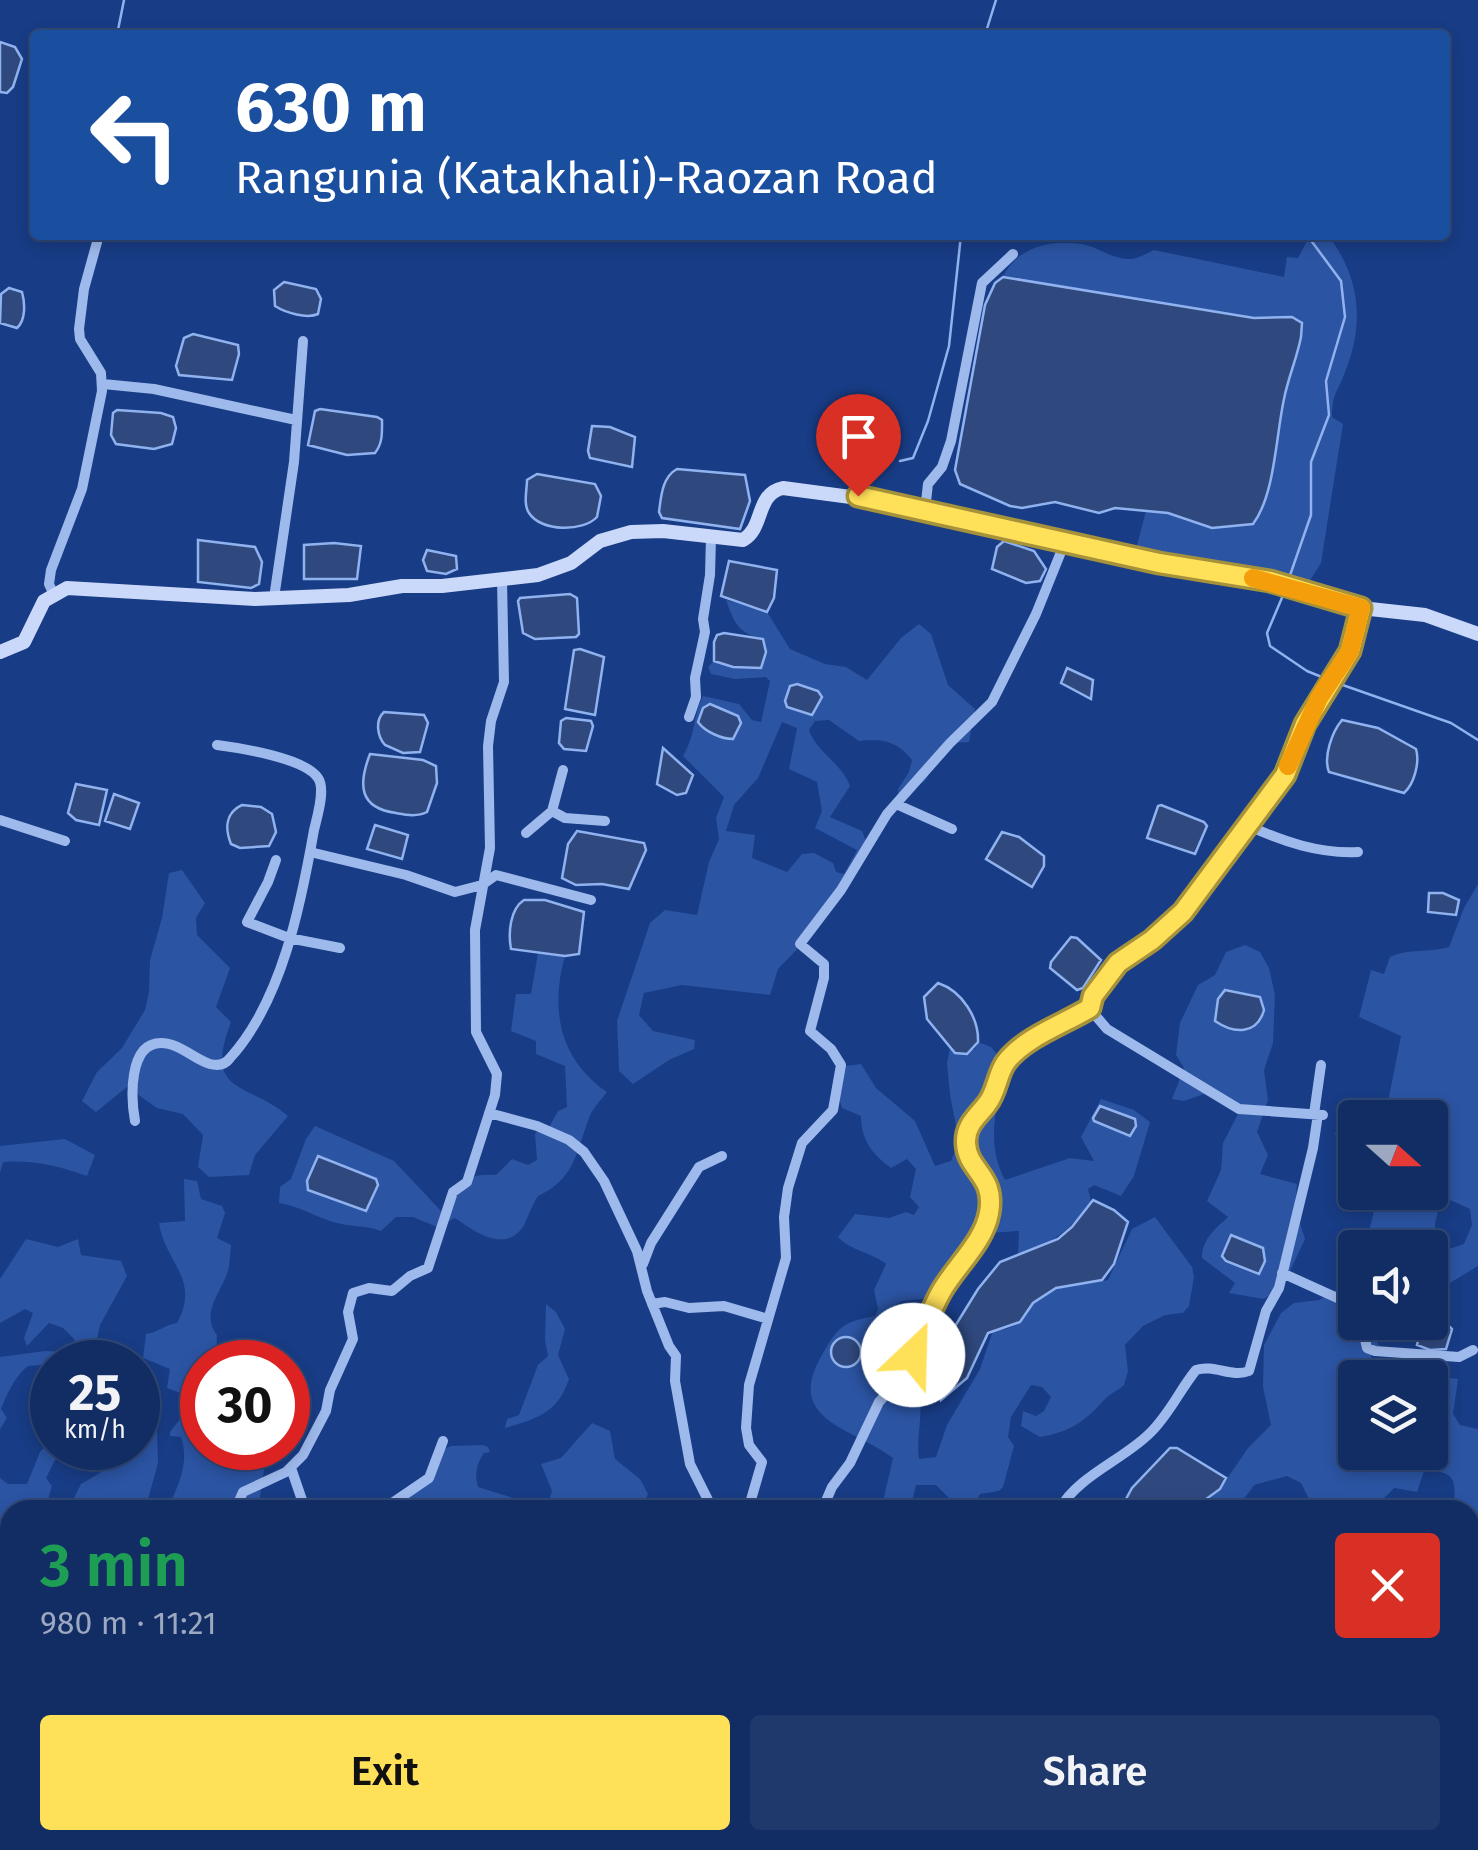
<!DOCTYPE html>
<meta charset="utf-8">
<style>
body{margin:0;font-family:"Fira Sans",sans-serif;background:#1f396d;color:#f1f3f6;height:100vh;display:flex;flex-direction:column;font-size:38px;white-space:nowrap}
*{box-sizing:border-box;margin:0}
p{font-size:32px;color:#9ca8bf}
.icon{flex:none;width:55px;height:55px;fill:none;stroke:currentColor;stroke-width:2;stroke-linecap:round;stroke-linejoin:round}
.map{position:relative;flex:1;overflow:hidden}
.panel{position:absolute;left:0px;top:1500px;width:1480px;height:350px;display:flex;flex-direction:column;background:#122d64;border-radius:30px 30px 0 0;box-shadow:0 5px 15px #0003,0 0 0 2px #314978}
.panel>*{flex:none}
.guide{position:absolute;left:30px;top:30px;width:1420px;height:210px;border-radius:10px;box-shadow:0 5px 15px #0003,0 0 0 2px #314978;background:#1a4fa0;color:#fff;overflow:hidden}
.needle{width:65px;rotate:111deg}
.tools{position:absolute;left:1338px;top:1100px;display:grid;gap:20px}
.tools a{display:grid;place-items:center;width:110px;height:110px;border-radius:10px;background:#122d64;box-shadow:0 5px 15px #0003,0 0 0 2px #314978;font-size:50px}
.speed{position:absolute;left:30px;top:1340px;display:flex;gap:20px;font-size:50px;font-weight:700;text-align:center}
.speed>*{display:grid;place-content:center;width:130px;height:130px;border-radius:50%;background:#122d64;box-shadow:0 5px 15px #0003,0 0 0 2px #314978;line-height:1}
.speed small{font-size:25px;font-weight:400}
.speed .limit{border:15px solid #d22;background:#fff;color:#111}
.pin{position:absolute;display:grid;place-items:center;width:85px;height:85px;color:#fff;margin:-102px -42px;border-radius:50% 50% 50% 0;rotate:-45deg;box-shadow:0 0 10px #0007}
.pin .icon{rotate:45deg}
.me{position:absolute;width:110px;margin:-55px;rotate:24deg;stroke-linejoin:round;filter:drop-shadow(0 0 8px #0008)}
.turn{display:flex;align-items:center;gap:35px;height:210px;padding:0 40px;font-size:45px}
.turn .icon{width:130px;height:130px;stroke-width:2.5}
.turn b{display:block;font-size:70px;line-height:85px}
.round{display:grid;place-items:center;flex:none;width:105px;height:105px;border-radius:10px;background:#1f396d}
.headline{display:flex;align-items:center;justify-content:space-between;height:170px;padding:0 40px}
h1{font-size:60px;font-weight:600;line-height:75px;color:#1e9e55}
.cta{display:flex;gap:20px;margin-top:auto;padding:20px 40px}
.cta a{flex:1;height:115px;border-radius:10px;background:#ffe059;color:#111;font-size:40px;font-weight:600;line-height:115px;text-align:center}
.cta a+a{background:#1f396d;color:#f1f3f6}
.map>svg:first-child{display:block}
</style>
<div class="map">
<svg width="1478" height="1850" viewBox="0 0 1478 1850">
<rect width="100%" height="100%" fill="#183c85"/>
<path fill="#2b54a3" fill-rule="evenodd" d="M1310,235H1328C1360,277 1365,323 1345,372C1338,392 1332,393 1332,417L1343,424L1321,563L1309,582L1136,549L1146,511L1168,513L1187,521L1268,483L1284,397L1301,337V323L1292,317L1254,318L1003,277C1017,246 1054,238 1086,245C1102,249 1113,260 1132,259C1139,258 1147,253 1154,250L1284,277L1287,257L1298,258Z
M726,600L767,612L790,649L825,664L846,667L867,680L901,638L919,624L931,634L948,685L975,709L969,742L948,743L925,781L899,798L898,789L909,772L912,760C897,741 882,738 859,741L829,720L815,721L809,730C817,753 841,762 850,786L830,817L862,831L870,851L804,942L778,969L770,995L682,985L644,993L639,1015L653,1031L695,1040L694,1049L669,1060L633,1084L619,1071L617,1021L650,923L665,910L697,915L709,862L719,839L716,818L724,797L683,756C696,734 692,719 703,696L739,704L752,720L761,722L770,681L766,677L735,679L711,674L708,667L714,661L733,667L763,639C739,634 734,623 726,600ZM782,722L797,728L789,769L817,782L822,811L815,828L857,850L844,874L836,872L833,863L814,853L802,854L787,872L752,858L755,835L726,831L734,805L758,778Z
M182,870L205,903L196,918L197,935L230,968L216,1007L231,1022C203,1096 247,1081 288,1116L255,1155L249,1175L209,1177L198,1167L203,1135L183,1114L157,1108L127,1087L96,1112L82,1101L97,1072L122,1048L145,1010L149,992L150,960L162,918L169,873Z
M1478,884V1266L1440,1289L1430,1291V1248C1412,1247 1389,1235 1369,1231L1376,1203L1431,1209L1438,1213C1432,1227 1435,1240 1446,1250L1464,1244L1472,1225L1470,1209L1439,1195L1430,1180V1118H1355V1164L1335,1134L1343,1114L1386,1112L1401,1036L1359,1017L1371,970L1384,974L1390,957C1409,948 1428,953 1449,947L1464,908Z
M1245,945L1260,952L1269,968L1275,995L1273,1043L1264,1070L1268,1100L1257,1132L1268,1155L1260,1174L1297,1184L1295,1208L1305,1239L1283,1286L1264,1299L1229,1293L1235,1283L1202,1258C1202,1239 1215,1229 1228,1217L1207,1201L1221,1170L1223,1143L1238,1114L1216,1098L1204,1094L1184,1101L1172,1099L1184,1068L1176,1055L1180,1023L1198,985L1215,975L1226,952Z
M538,953L565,956C550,1009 559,1059 607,1092C601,1100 592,1109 589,1118C576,1153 575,1179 538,1196C532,1205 529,1215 524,1225C506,1255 474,1231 455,1218L437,1227L413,1217H396L381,1231C365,1225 349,1227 333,1222C314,1216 299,1206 279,1203L280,1187L291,1179L306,1139L315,1126L394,1161L443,1213C458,1186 462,1173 496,1175L512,1159L528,1165L537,1160L535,1134L542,1126L549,1127L558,1111L567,1107L565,1066L536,1054V1041L511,1031L516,994H531ZM322,1156L376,1178L378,1185L366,1211L308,1190Z
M978,1042L991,1047L1004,1062C999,1103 984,1141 1005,1180L1070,1158L1094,1161L1081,1137L1101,1099L1134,1110L1150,1122L1134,1176L1121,1196L1094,1185L1088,1189L1091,1201C1071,1231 1051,1243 1018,1256L1019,1231L989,1233L982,1253L963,1261L942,1297L902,1301L889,1309C902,1339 915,1369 920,1402C922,1420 916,1440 919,1459L936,1457L947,1425L980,1369L993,1331C1032,1327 1019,1310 1044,1294C1062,1282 1088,1284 1108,1280L1132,1229L1155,1217L1192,1267L1194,1277L1189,1306L1183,1313L1165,1315L1143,1326L1125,1345L1128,1371L1124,1385C1118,1391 1109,1394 1104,1400C1085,1422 1069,1432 1040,1437L1021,1426L1023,1411L1036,1416L1044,1411L1051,1397L1042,1387L1031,1385L1011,1417L1008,1437L1014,1446L1003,1487L999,1491L980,1494L974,1505L954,1503L936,1485H916L910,1510H881L893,1458C854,1428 783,1421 822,1355C838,1327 842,1322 875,1316L878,1309L874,1290L886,1264C871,1252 851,1251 838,1237L855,1214L889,1218L906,1212L914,1215L919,1207L910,1197L916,1169L907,1159L891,1168C872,1154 861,1140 861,1116L842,1108L838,1095L846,1066L861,1064L876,1088L915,1121L935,1166L951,1161L959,1141L950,1095L947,1063L950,1048L955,1053L975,1049Z
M65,1139L95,1155L87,1176C58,1166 34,1160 3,1162L0,1173V1146Z
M184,1179L197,1181L201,1199L222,1206L225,1213L217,1238L231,1245C230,1254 230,1263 228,1271C221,1293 200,1312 217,1335L216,1362H202V1448H262L266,1456L258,1510H167C178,1486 190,1463 181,1437L170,1436V1432L180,1419L183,1394L167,1388L170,1369L143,1358L146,1334C159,1332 164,1325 177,1323C201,1278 165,1264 159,1223L185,1221Z
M26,1239L58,1247L78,1239L81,1255L121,1261L127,1276L100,1325L92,1362L28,1366C15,1376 7,1394 1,1409L7,1418L0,1429V1357L45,1351L68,1352L75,1340L63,1328L49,1323L27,1346L24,1338L33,1313L25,1309L0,1323V1279Z
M1355,1283V1322L1374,1323L1373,1334L1379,1346L1371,1356L1373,1364L1399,1372L1458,1379L1453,1414L1460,1425L1478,1429V1571L1470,1584V1510H1454C1455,1480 1458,1471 1424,1471L1417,1492L1394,1488C1380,1504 1368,1510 1347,1506L1345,1510H1299L1308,1497L1301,1483L1287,1476L1254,1485C1233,1519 1207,1510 1172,1510L1192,1502H1202L1220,1489L1248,1448L1271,1425L1263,1387L1264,1345L1281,1313L1294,1303L1319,1300L1339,1288ZM1355,1378H1430V1452H1355Z
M546,1304L556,1312L565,1329L558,1355L569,1379C558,1413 536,1419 505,1428L507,1419L519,1415L538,1365L548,1356L545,1340Z
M592,1423L610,1431L615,1459L640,1479L648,1494L640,1510H546L552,1491L541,1464L561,1458Z
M157,1429L158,1463L145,1510H68L81,1484L103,1471L117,1448H138V1430Z
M52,1439V1448H69L55,1460L46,1478L52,1486L45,1510H10V1695L0,1696V1478L8,1484H27L40,1452Z
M482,1445L488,1447L490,1452L484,1453C477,1464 474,1473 478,1487L513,1498L512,1510H390L425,1482L435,1453L451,1446Z
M10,1723V1840H128L122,1850H0V1728Z
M264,1840H343L334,1850H264Z
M788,1840H869L871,1850H794Z
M951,1840H1094L1083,1850H963Z
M1352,1840H1438L1436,1850H1349Z"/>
<path fill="#2f497f" stroke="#90b2ef" stroke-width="2.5" d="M0,42L15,47L22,59L13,87L7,93L0,92Z
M1003,277L1254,318L1292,317L1302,323L1301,337C1297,358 1288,378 1284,399C1276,435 1275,495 1253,524L1212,528L1168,513L1115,508L1099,513L1055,502L1022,508L1010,506L960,484L955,470L985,305L995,283Z
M284,282L316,289L321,299L318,314C307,319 286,313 275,306L274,290Z
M9,288L22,292C25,303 26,320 17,328L0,323L1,294Z
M193,334L238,345L239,354L232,380L179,375L176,366L184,338Z
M320,409L377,417L382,420C382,432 383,443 375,453L347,455L308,445L315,411Z
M117,410L161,413L173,417L176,428L172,444L154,449L116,444L111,435L113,413Z
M592,426L610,427L635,437L632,467L590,458L588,451Z
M677,469L745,475L750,501L740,529L662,518L659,512C661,497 662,477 677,469Z
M537,474L595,484L601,496L597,517C583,532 541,532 529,513C523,505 527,489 527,480Z
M198,540L255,547L262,562L259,584L251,588L198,582Z
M1004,541L1034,551L1046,569L1040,581L1026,583L992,569L997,547Z
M334,543L361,546L357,579H304V545Z
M427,550L456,556L457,569L446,574L427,571L423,560Z
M729,561L777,570L774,598L767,612L721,596Z
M570,594L577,598L579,634L576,637L535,639L523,633L518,601L520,598Z
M724,633L763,639L766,652L761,668L733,667L714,661V642L717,635Z
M580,649L604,657L595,715L565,709L574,650Z
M1067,668L1093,680L1091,699L1061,683Z
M797,684L818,691L822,697L812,715L787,707L785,701L790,686Z
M710,704L738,716L741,723L733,739C722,739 705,732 698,722L703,708Z
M384,712L424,715L428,723L420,752L403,753L385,745C377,736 375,720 384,712Z
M566,718L591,721L593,726L586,751L564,749L559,743L561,721Z
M1342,720L1378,728L1416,749C1420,763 1414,784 1404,793L1329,772C1323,757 1332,732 1342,720Z
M663,748L693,775L686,793L677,795L657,784Z
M370,754L423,760L436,766L437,783L427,812C417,817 407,815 396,813C359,808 358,785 370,754Z
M76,784L107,790L99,825L76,820L68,813Z
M114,794L139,803L130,829L105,821Z
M242,805L261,807L272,814L276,832L269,846L240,848L231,844C225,829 225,813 242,805Z
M1161,805L1204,822L1207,826L1195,854L1147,838L1158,806Z
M375,825L408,835L402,859L367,849Z
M577,831L644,843L646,850L629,889L602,884L576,885L562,878L568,844Z
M1002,832L1019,837L1044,856V866L1032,887L986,859Z
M1429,893H1443L1459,900L1456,915L1428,912Z
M524,900H545L584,912L579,954L565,956L511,949C508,933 510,909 524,900Z
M1071,937L1077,938L1101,960L1083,988L1077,990L1050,968L1051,962Z
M938,983C962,991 979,1018 978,1042L967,1054L955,1053L927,1019L924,997Z
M1225,990L1260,997L1264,1010C1257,1035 1234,1034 1215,1021L1218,999Z
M1100,1106L1135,1119L1136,1126L1130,1136L1094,1121L1093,1118Z
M318,1156L376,1179L378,1185L366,1211L308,1190L307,1181Z
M1093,1200L1114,1210L1128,1222L1114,1264L1102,1280L1056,1288L1033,1303L1020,1322L988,1333L967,1378L941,1400L938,1377L944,1344L978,1289L1000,1262L1058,1239L1072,1227Z
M1231,1235L1263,1248L1265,1261L1259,1274L1226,1261L1222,1256Z
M1431,1320H1443L1452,1329L1446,1349L1430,1350L1417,1345L1422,1323Z
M831 1352a15 15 0 1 1 30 0a15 15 0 1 1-30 0Z
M1170,1448H1177L1226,1478L1220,1489L1202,1502H1192L1172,1510H1120L1132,1488Z"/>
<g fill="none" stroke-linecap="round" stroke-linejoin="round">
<path stroke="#90b2ef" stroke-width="2.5" d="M117,35L124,0
M985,35L996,0
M900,461L913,458L928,421L949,346L961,235
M1288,581L1311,515V462L1329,415L1326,381L1345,317L1341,281L1307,235
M1284,593L1267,633L1270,646L1307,671L1329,680
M1337,683L1451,723L1478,740
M1382,1840V1850
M1145,1850L1152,1840"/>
<path stroke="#9eb9ec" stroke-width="10" d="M103,384L154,389L296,420
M925,510L928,484L942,467L951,441L982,283L1013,254
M53,593L49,584L51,570L82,489L102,391L101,373L80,339L79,329L84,289L99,235
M274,598L294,462L303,341
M689,717L696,697L695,678L705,632L703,619L710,575L711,537
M896,804L952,829
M552,811L565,818L605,821
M0,820L65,841
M1249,826C1284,842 1320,854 1358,852
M526,833L552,811L563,770
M310,852L406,875L455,892L482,885L496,875L591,900
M276,860L268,882L247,922L289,938L340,948
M1089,1008L1107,1029L1239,1109L1323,1115
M489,1113L537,1126L569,1140L584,1152L604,1181L637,1251L647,1291L669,1346L676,1356L675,1381L690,1464L709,1502L721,1510
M1314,1114L1321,1065
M135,1121C131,1099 128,1043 161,1043C179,1043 194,1059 210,1064C218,1066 225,1065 230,1058C282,1001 301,904 314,830C317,817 326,789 318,778C305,758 240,748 217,745
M643,1264L651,1243L699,1167L722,1156
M1282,1273L1355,1306
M652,1304L665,1302L689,1308L724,1306L768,1319
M1361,1322L1367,1348L1375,1351L1459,1357L1473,1350
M291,1468L302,1500L310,1510
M235,1510L243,1492L286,1472L303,1455L326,1411L330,1390L353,1339L348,1312L353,1293L369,1288L392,1291L410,1276L428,1268L453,1192L467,1182L495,1095L497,1074L476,1032L475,930L490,848L488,746L491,721L504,682L502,580
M382,1510L429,1478L443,1441
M748,1510L762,1462L749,1445L746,1428L749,1385L786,1258L784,1217L788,1188L802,1143L833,1110L841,1065L831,1049L810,1031L824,978V964L800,944L841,890L887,814L950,743L992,702L1036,614L1065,542
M822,1510L832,1487L850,1463L879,1402L904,1375L940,1295L986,1222L990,1197L987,1181L969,1154L966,1143L968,1129L977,1114L989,1102L1004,1063L1015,1052L1089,1008L1093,997L1117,963L1152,940L1183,912L1285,775L1305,723L1351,651L1361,608
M1059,1510C1078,1476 1121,1461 1149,1434C1169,1415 1179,1391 1196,1370C1214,1364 1232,1378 1249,1371L1266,1311L1279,1288L1313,1148L1318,1114
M773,1840L779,1850
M52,1850L55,1840
M1016,1850L1023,1840"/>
<path stroke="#cad9f9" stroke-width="14" d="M0,652L24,642L44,601L67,588L255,599L349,595L402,586H442L538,575L571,563L600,541L631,532L663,531L743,540C765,527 755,494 783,488L888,502L1159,563L1270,581L1361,608L1425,615L1478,634"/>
</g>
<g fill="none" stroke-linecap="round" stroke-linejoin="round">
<g stroke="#a6923a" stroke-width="25">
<path id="route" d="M858,496L1159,563L1270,581L1361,608L1350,651L1305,724L1285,775L1183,912L1152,940L1118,963L1093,996L1090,1008C1064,1024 1025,1037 1006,1062C997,1074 997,1092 987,1104C978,1116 965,1125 966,1143C967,1171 996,1175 989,1213C984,1242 955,1267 941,1292C930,1312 922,1334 913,1355"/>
</g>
<use href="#route" stroke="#ffe059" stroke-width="18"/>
<path stroke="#f59e0b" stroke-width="18" d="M1253,578L1361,608L1350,651L1319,698L1288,766"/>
</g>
</svg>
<div class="tools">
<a><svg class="needle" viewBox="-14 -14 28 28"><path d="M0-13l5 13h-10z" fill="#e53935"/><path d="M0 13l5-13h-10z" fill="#9ca8bf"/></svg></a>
<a><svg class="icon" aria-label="sound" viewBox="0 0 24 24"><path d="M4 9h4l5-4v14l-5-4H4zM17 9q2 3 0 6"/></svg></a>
<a><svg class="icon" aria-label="layers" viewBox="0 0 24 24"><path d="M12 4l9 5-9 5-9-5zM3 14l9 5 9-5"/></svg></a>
</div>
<div class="speed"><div>25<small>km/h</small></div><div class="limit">30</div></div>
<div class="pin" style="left:858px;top:496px;background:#d93025"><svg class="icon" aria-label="arrive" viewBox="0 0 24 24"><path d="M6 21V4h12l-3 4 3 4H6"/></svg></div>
<svg class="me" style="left:913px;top:1355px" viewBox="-20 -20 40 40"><circle r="19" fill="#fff"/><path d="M0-13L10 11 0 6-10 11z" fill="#ffe059"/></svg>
<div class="guide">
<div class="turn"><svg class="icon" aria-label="left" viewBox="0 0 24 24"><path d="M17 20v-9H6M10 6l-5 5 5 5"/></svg><div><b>630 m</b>Rangunia (Katakhali)-Raozan Road</div></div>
</div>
<section class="panel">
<div class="headline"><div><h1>3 min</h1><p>980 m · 11:21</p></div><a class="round" style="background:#d93025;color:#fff"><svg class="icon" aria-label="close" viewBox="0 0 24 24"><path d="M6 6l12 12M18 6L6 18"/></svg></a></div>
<div class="cta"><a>Exit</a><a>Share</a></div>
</section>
</div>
